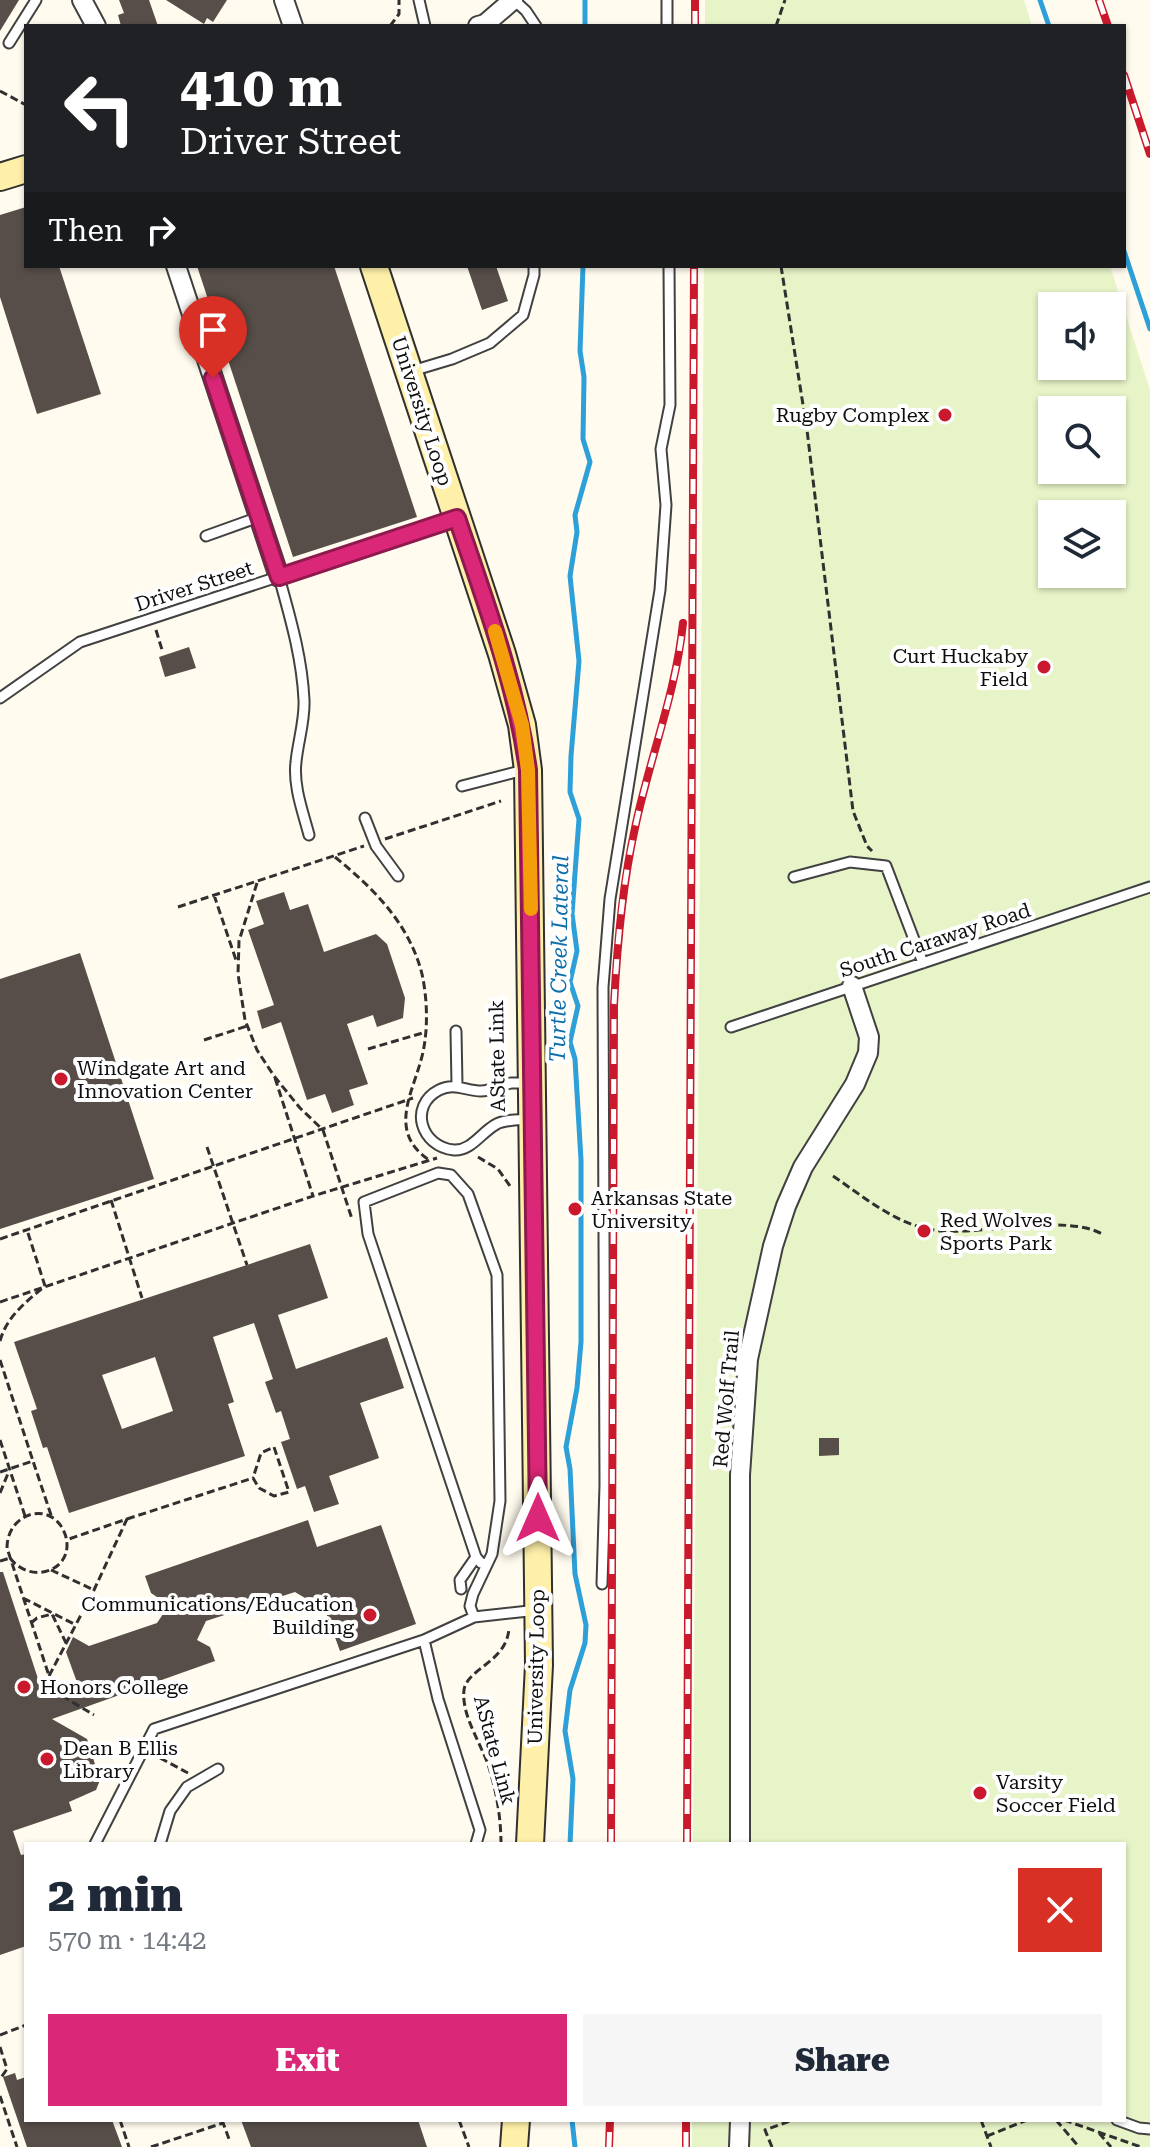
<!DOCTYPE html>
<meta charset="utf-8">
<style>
body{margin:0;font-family:"Roboto Serif",serif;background:#f6f6f7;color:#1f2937;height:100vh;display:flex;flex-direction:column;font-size:30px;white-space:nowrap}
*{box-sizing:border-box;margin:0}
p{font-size:26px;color:#747a83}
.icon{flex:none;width:44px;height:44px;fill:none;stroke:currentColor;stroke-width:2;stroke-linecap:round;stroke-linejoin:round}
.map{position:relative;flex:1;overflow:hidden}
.details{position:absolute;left:24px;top:1842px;width:1102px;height:280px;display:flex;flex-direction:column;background:#fff;border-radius:0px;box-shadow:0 2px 6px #0004}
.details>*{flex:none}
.top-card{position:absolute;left:24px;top:24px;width:1102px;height:244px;border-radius:0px;box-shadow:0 2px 6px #0004;background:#202124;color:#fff;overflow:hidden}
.fabs{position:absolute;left:1038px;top:292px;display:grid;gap:16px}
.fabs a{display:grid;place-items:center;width:88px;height:88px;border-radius:0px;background:#fff;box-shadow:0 2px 6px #0004;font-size:40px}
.pin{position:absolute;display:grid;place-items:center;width:68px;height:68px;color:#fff;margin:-82px -34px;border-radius:50% 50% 50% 0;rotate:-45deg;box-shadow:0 0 8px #0007}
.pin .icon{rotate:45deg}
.me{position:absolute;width:88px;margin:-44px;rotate:0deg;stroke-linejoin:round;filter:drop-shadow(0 0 6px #0008)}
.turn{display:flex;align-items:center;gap:28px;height:168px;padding:0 24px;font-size:36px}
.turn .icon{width:104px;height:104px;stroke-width:2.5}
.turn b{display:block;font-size:56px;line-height:68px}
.then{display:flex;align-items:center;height:76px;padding:0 24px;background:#0003;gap:16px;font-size:30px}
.round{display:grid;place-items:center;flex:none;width:84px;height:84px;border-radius:0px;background:#f6f6f7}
.headline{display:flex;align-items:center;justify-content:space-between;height:136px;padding:0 24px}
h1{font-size:48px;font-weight:800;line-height:60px}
.action{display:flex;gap:16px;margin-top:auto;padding:16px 24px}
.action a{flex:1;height:92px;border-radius:0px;background:#db2777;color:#fff;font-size:32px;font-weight:800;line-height:92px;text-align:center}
.action a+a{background:#f6f6f7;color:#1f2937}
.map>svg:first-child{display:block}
</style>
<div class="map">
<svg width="1150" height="2147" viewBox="0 0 1150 2147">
<rect width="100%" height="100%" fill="#fffbee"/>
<path fill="#e7f4c7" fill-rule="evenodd" d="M705,0H1024L1032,26H705Z
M704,266H1110L1150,390V2147H692V2120H1124V1844H693ZM1052,306H1112V366H1052ZM1052,410H1112V470H1052ZM1052,514H1112V574H1052Z"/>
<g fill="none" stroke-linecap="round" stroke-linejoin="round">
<path stroke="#2ea0d9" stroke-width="5" d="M1040,0L1049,26
M585,26V0
M1124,251L1150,329
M570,1844L573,1779L565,1731L570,1690L585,1643L586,1625L575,1574L570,1469L566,1447L577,1388L581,1342V1160L575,1059L570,1042L578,1006L570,982L577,951L572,914L579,819L570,792L571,756L579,661L570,576L577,532L575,515L590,462L583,439L584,377L580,351L583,266
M572,2120L575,2147"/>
</g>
<path fill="#574e49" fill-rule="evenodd" d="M0,0H19L0,31Z
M119,0H149L158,26H121L118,15L124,13Z
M166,0H227L213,22L207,18L204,24Z
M26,207V266H59L101,394L37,414L0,297V215Z
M197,266H334L417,517L293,557Z
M467,266H496L508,301L482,310Z
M189,647L196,668L165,677L159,657Z
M284,892L290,910L308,904L324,952L376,934L387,944L405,998L403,1018L377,1027L373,1015L347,1024L368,1084L349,1090L354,1105L332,1113L325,1094L307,1100L281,1022L262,1029L257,1011L274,1005L248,930L264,924L256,901Z
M80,953L154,1179L0,1229V979Z
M310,1244L328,1298L278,1315L296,1369L387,1337L404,1388L360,1403L379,1458L329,1476L339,1504L314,1512L305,1486L297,1489L281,1442L290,1439L281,1411L276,1413L265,1382L273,1379L254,1323L213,1337L234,1402L228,1404L245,1456L69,1513L47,1447L43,1448L31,1411L37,1409L14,1342ZM155,1357L173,1411L122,1429L102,1375Z
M819,1438H839V1455L819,1456Z
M308,1520L317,1547L381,1525L416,1624L340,1651L325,1610L295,1592L206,1621L197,1640L210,1647L215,1661L52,1719L87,1739L100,1780L96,1790L69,1802L72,1811L13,1831L21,1855L26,1854V1946L0,1955V1572H3L44,1697L78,1685L66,1652L73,1637L89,1646L157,1623L169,1605L151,1593L145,1576Z
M15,2073L17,2080L26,2077V2120H112L122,2147H27L3,2077Z
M241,2120H418L427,2147H251Z"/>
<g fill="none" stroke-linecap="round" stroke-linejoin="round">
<g stroke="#414141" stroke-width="13">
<path id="lane" d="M419,0L425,26
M514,0L526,11L536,26
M667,0V26
M9,43L36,0
M412,371L452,359L490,343L523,315L534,275V266
M206,536L259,517
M279,577C290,617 302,657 304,700C305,721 298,741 296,762C293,786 303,812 309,835
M0,698L80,642L454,519
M462,786L524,770
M365,818L376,846L398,876
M794,877L850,862L886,866L923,963
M731,1027L1150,887
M456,1031L457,1085
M530,1083C524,1083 517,1083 511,1083C501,1085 491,1091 481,1091C466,1091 454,1082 439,1090C408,1106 421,1147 454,1150C471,1151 481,1133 495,1125C504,1119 520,1120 531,1119
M602,1584L605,1485L603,987L610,899L660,590L666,505L661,449L670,405L669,266
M461,1589L460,1580L476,1557
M474,1617L470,1606L473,1594L492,1554L500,1501L497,1275L468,1194L451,1175L438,1173L364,1202L368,1234L476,1557L481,1563L487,1564
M424,1640L438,1699L480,1830L476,1844
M95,1844L154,1729L424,1640L474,1617L538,1610
M160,1844L170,1811L187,1787L218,1769
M1117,2120L1139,2128L1150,2129"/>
</g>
<g stroke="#414141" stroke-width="22">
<path id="street" d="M82,0L96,26
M284,0L293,26
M478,26L485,24L513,0
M176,266L279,577
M740,1844V1475L748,1359L773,1246L786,1206L803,1167L855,1084L868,1053L869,1037L852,986
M739,2147L740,2120"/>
</g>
<g stroke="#303030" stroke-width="30">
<path id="secondary" d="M0,177L26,169
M374,266L502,654L522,725L528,770L539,1665L530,1844
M514,2147L516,2120"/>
</g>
<path stroke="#303030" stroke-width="3" stroke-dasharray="8 4" stroke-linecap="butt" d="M390,26L399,14V0
M776,26L785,0
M0,91L26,105
M781,266L807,430L853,811L867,846L872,851
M156,630L163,653
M385,839L501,801
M335,857C373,888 409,923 422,974C427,997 428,1024 424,1047C417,1088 384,1129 429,1160
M257,883L239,941L238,974L245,1020L257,1050L274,1076L300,1108L323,1130L352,1219
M214,895L237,963
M178,907L364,846
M204,1040L247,1026
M368,1049L426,1032
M275,1078L313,1196
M207,1147L247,1265
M478,1157L498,1169L510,1186
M833,1176C867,1199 900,1228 942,1231C985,1234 1067,1214 1102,1234
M111,1200L142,1298
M0,1239L413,1098
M0,1302L313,1196L437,1158
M0,1341C7,1316 26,1302 45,1286L27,1230
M0,1360L33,1461
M0,1440L25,1516
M0,1472L33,1461L52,1518
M0,1493L9,1471
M127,1519L253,1478L259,1488L274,1496L289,1492L274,1447L261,1453L253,1478
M10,1558C32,1587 77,1569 65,1534C52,1499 7,1512 7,1548L54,1691L94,1715
M0,1561L10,1558
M51,1570L94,1590
M23,1598L76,1625
M31,1623L37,1618L52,1614L66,1643
M49,1676L94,1590L127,1519L66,1540
M160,1758L188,1773
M501,1844C501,1820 497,1794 490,1771C483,1745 461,1717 464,1690C467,1668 508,1662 509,1627
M0,2035L26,2025
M0,2047L7,2069L0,2079
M0,2096L17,2147
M120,2120L129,2147
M222,2120L229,2139
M459,2120L469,2147
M981,2120L991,2147
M1056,2120L1079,2147
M1064,2120L1141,2147
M1099,2133L1111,2147
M987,2136L1027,2120
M151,2147L223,2123
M772,2147L765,2130L793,2120"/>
<use href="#lane" stroke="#fff" stroke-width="9"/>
<use href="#street" stroke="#fff" stroke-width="18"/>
<use href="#secondary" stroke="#fff0a9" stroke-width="26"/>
<g stroke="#ca192d" stroke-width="8">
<path id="rail" d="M1099,0L1108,26
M695,26V0
M1124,75L1150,154
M611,1844L614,1005C617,946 622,886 635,828C649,760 676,693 683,623
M687,1844L694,266
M609,2147L610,2120
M686,2147V2120"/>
</g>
<use href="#rail" stroke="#fff" stroke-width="5" stroke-dasharray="15" stroke-linecap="butt"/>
</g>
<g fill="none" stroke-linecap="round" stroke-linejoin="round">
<g stroke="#8e194d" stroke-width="20">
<path id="route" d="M213,378L279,577L457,518C485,601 516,683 528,770L538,1518"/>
</g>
<use href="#route" stroke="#db2777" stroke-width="14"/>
<path stroke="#f59e0b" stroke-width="14" d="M495,631L522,725L528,770L531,909"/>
</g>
<g fill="#ca192d" stroke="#fff" stroke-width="3">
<circle cx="945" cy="415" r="8"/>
<circle cx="1044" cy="667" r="8"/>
<circle cx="61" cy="1079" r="8"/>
<circle cx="575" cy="1209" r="8"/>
<circle cx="924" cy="1231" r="8"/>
<circle cx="370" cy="1615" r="8"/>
<circle cx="24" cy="1687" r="8"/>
<circle cx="47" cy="1759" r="8"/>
<circle cx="980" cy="1793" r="8"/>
</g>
<g text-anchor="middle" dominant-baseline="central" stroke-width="8" stroke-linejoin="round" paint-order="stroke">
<g font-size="20" fill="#0e0e0e" stroke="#fff">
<text transform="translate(422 411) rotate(72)">University Loop</text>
<text transform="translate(194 586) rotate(-18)">Driver Street</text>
<text transform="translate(935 940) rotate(-18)">South Caraway Road</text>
<text transform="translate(497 1056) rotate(-91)">AState Link</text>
<text transform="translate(726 1399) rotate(-85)">Red Wolf Trail</text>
<text transform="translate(536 1667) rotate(-89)">University Loop</text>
<text transform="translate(495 1750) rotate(75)">AState Link</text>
</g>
<g font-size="20" fill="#0e0e0e" stroke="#fff" text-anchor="start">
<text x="929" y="415" text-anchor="end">Rugby Complex</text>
<text x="1028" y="656" text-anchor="end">Curt Huckaby<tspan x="1028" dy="23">Field</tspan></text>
<text x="77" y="1068">Windgate Art and<tspan x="77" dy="23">Innovation Center</tspan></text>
<text x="591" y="1198">Arkansas State<tspan x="591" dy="23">University</tspan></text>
<text x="940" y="1220">Red Wolves<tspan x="940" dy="23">Sports Park</tspan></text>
<text x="354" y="1604" text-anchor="end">Communications/Education<tspan x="354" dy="23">Building</tspan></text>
<text x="40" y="1687">Honors College</text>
<text x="63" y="1748">Dean B Ellis<tspan x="63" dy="23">Library</tspan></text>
<text x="996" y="1782">Varsity<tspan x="996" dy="23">Soccer Field</tspan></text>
</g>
<g font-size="22" font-style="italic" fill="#0c6fab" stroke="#fff">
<text transform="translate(559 959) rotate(-89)">Turtle Creek Lateral</text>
</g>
</g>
</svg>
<div class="fabs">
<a><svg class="icon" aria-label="sound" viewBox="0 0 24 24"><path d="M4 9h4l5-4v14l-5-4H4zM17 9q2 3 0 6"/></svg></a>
<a><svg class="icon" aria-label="search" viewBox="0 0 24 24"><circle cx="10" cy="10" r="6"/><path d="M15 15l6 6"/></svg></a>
<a><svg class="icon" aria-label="layers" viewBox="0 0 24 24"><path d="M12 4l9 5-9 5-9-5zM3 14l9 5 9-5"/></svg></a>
</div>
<div class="pin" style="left:213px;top:378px;background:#d93025"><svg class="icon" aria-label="arrive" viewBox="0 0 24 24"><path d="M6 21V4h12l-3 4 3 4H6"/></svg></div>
<svg class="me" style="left:538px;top:1518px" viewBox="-20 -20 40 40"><path d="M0-17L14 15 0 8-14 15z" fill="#db2777" stroke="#fff" stroke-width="4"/></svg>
<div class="top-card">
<div class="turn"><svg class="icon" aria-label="left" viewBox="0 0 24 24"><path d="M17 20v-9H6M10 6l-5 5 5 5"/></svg><div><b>410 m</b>Driver Street</div></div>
<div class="then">Then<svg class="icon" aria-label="right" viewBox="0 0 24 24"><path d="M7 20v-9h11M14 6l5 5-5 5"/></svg></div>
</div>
<section class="details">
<div class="headline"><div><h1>2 min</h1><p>570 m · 14:42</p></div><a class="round" style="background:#d93025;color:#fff"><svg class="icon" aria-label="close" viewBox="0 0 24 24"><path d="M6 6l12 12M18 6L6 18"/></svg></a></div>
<div class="action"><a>Exit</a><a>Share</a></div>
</section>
</div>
